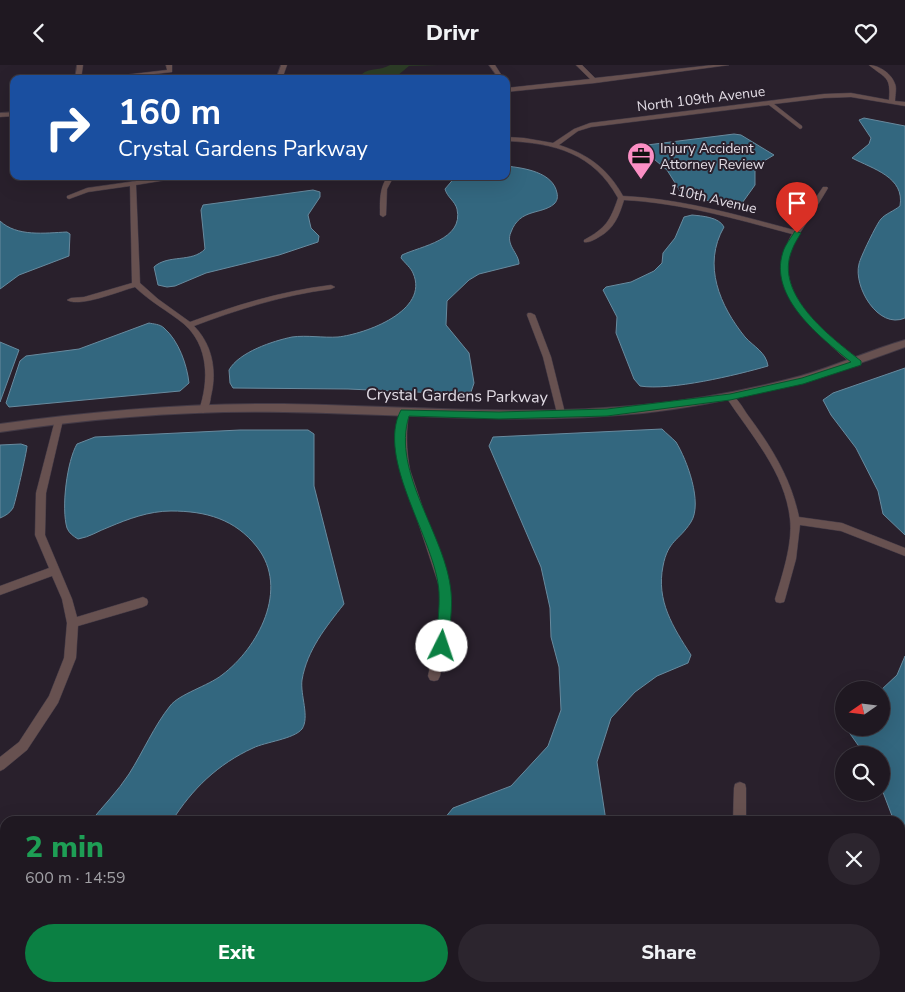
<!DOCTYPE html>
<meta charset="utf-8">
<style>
body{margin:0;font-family:"Nunito Sans",sans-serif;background:#2c252e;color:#f1f3f6;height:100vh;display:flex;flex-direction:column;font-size:19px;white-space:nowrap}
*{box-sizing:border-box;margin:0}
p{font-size:16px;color:#a1a0a5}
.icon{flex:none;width:28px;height:28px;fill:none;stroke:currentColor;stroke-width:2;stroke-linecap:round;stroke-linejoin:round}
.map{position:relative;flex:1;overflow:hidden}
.side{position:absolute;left:0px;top:751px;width:905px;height:176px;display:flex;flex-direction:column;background:#1f1821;border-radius:15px 15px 0 0;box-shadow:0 5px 20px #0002,0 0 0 1px #3c373f}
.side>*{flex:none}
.guide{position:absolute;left:10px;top:10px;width:500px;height:105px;border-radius:10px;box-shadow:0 5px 20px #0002,0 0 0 1px #3c373f;background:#1a4fa0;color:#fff;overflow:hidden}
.needle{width:32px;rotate:256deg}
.buttons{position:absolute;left:835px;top:616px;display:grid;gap:10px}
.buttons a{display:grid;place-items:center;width:55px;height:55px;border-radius:50%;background:#1f1821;box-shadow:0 5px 20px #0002,0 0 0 1px #3c373f;font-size:25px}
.pin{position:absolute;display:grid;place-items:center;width:42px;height:42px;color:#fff;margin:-51px -21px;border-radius:50% 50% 50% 0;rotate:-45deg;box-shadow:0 0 5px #0007}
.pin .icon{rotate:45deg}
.me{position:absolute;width:55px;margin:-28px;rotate:4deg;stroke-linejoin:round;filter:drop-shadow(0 0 4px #0008)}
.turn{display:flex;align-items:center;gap:18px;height:105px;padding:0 25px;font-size:22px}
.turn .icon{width:65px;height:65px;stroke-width:2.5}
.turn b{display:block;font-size:35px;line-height:42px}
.round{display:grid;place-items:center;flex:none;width:52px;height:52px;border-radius:26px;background:#2c252e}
.headline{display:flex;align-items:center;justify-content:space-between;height:85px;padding:0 25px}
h1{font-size:30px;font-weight:800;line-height:38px;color:#1e9e55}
.button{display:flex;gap:10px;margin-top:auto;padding:10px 25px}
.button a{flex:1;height:58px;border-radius:30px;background:#0b8043;color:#fff;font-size:20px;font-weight:800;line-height:58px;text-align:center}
.button a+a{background:#2c252e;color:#f1f3f6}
header{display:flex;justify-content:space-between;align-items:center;height:65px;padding:0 25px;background:#1f1821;font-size:22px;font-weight:800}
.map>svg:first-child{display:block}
</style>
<header><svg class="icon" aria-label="back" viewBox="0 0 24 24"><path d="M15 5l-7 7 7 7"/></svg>Drivr<svg class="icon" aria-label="heart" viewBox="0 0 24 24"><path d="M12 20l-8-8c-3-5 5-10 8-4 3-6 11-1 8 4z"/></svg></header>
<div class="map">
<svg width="905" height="927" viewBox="0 0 905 927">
<rect width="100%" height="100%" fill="#29202c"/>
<path fill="#2c3c26" d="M390,0H438L409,1L397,11L390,13L372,14L362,9C371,2 380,6 390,0Z"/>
<path fill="#33677f" stroke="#688a9e" d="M864,53L905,61V253C878,265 853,221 859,199C860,193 877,158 881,154C885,149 894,146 900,141C905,112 873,104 852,93L869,79L871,73L859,55Z
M734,69L741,70L774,90L759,99L755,104V120L740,141L734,142L682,129L667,105L642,84L647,80Z
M506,101C524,103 553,107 557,128C558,133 557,136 554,139C541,150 520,143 511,167C505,180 519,188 519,199L479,209L469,215L447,236L446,260L469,288L474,318L471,327L460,329L348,324L233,323L230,318L229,305C239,287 273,276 292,272C307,270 323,273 338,272C365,269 430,246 413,208C411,203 405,198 401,193L402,190C421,181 464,175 457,144C455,136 447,132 445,124L456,111H506Z
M313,125L320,127V132L308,150L311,163L319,171L318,177L279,190L206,208L175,221L167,222L158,220L154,202C168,189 192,198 205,184L201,145L203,140Z
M692,150C702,151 719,152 724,162C702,200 720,241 745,272C754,282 766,287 768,301C737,310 670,326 640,321L634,314L616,268L617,252L603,225L606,222L631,217L654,206L662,198L663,188L675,173L684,152Z
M0,156C17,172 45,168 67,167L70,169L69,191L19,210L0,224Z
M149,258C153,259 160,259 164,263C179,276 187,300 189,318L180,326L20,341L9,342L6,338L20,296L26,291L79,284Z
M0,277L19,285L0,337Z
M905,303V470L883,449L878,426L856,383L831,350L823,335L833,328Z
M662,364C666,368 672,373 676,377C687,395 703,438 691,457C679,476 668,475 663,501C656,536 673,562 691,590L688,598L657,611L635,627L611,653L597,697L606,756H444V754L453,743L511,721L548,681L561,645L559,602L551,572L550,543L541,502L489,381L493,372Z
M240,365H308L314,369V421L344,539C326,562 307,585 302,615C300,630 310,652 302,664C294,674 265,677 253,683C218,699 192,724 172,756H91C103,741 118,726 129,709C143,687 154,661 170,641C179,629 208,621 222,610C258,583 290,524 257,482C235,454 206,446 171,446C149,446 128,454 109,462C98,466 90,472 78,474C73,471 69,468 67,463C61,443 67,396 77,379L95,372Z
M21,379L27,381C27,386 15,439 13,443C10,448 5,451 0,453V380Z
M905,591V872L900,865V756H894L881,722V690H865L846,663L881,662V625L897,610Z
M5,830V922L141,923V927H0V834Z
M639,923L641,927H438V923Z"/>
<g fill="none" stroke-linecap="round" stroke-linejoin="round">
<g stroke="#433a46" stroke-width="1">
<path id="minor" d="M77,0H83L81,14H75Z
M166,0H172V7L110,14H90L167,5Z
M281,0H287L282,14H276Z
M489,0H495L504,14H499Z
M576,0H582L595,13L713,0H729L595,18L506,27V23L590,14Z
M869,0C879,0 892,9 895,19C897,23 895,31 895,36L905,37V41L851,32L824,33L774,39L802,61V63L800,64L769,40L591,62L578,66L559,80C588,89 608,104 623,131C682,134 738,150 794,165L823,122H827L828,123C819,138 809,154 800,168C798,173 793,178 791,184C774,231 829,271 861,296L862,298L858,301C846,296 834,283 825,275C792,244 767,214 792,169C736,154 682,138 624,135C619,151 614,164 599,172C594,175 589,178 584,177V175C606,163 610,156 618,133C593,88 555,78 506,76V72L524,73L553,78L574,64L590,58L824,29L851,28L889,35C891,11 886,14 869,0Z
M14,47V51L0,52V48Z
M172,111H190L136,120L140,218L158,234L190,257C236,240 282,226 331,220L335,222L331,224C284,230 239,244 194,261C213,280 217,307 211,331C210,338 209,345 203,348L199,345C209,316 209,281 184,259C168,246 149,236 135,222C120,226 79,243 67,235L71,233L84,232L132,218L130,121L88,127L69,134L67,133V131L87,123Z
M388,111H394L387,124L386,150L383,152L380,150C380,136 379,123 388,111Z
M528,248H531L535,250L551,292L565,348L564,350H558L557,348L543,292L527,250Z
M730,329C737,332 743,343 747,349C771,381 791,413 799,452L842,458L905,483V491L841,466L800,460L796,494L785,534L784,537L780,538L776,537L775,534C782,511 793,478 790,454C785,407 751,370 726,332Z
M405,344L409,347C406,367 406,384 410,405L450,524V559L440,611L438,615L434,616L430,615L428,611L439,559L440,524L401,405C397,384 397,367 401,347Z
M59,352L63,355L46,428L45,470L72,534L77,552L143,532L147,534L148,537L147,540L143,542L78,561L76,593L58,638L27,685L4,704L0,706V692L19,677L49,631L64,593L67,558L62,534L52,511L0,530V521L49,503L35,470L36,428L55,355Z
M740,717L745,719L746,723V756H733L734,723L735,719Z
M279,922H294V927H280Z
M780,922H796L797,927H782Z"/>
</g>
<g stroke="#433a46" stroke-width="2">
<path id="tertiary" d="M905,275V282C820,314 733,338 643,348C523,360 404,349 284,347C189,345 94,353 0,367V359C94,346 189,338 284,339C404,341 523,352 643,340C696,335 749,325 801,311C836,301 870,285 905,275Z"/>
</g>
<use href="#minor" fill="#675150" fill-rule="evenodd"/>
<use href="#tertiary" fill="#675150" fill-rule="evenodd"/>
</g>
<path fill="#0b8043" stroke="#07532c" d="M795,166L801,168C798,173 794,179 792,185C773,230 832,273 861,296V300L803,319L730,335L607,351L499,354L409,351C391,408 446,470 451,527C453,544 449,563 448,581L442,586L437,585L435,581C437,563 440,545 439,527C436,475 375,394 401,345L499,347L607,344L730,329L802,313L851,297C821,273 768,232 783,187C785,180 791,173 795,166Z"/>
<defs>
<g id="office-pin" transform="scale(1.4375)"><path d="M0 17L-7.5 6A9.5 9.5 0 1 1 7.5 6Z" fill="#fb8fc4" stroke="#29202c"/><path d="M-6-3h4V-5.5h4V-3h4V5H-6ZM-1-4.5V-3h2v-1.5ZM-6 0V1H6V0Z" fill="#111"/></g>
</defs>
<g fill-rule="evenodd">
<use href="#office-pin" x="641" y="91"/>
</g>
<g text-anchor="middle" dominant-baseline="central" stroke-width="4" stroke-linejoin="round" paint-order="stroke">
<g font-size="14" fill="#e3dde6" stroke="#29202c">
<text transform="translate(701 34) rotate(-7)">North 109th Avenue</text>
<text transform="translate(713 134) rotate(13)">110th Avenue</text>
</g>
<g font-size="14" fill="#e3dde6" stroke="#29202c" text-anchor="start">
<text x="660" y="83">Injury Accident<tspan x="660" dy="16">Attorney Review</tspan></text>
</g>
<g font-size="16" fill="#e3dde6" stroke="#29202c">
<text transform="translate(457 331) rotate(1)">Crystal Gardens Parkway</text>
</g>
</g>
</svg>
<div class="buttons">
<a><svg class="needle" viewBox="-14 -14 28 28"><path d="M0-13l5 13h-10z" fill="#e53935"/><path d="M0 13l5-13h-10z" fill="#a1a0a5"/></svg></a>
<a><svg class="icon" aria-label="search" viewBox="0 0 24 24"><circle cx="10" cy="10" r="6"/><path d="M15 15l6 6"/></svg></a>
</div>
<div class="pin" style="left:797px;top:168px;background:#d93025"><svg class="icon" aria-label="arrive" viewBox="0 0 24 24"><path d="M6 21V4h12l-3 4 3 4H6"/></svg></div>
<svg class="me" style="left:442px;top:581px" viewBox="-20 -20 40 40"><circle r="19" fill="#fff"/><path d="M0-13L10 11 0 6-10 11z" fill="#0b8043"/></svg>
<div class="guide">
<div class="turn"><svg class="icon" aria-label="right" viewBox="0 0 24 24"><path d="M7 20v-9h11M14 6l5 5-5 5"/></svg><div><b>160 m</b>Crystal Gardens Parkway</div></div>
</div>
<section class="side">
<div class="headline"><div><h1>2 min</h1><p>600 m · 14:59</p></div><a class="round"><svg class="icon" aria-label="close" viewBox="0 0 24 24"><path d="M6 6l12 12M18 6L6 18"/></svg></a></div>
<div class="button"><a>Exit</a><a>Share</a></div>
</section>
</div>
